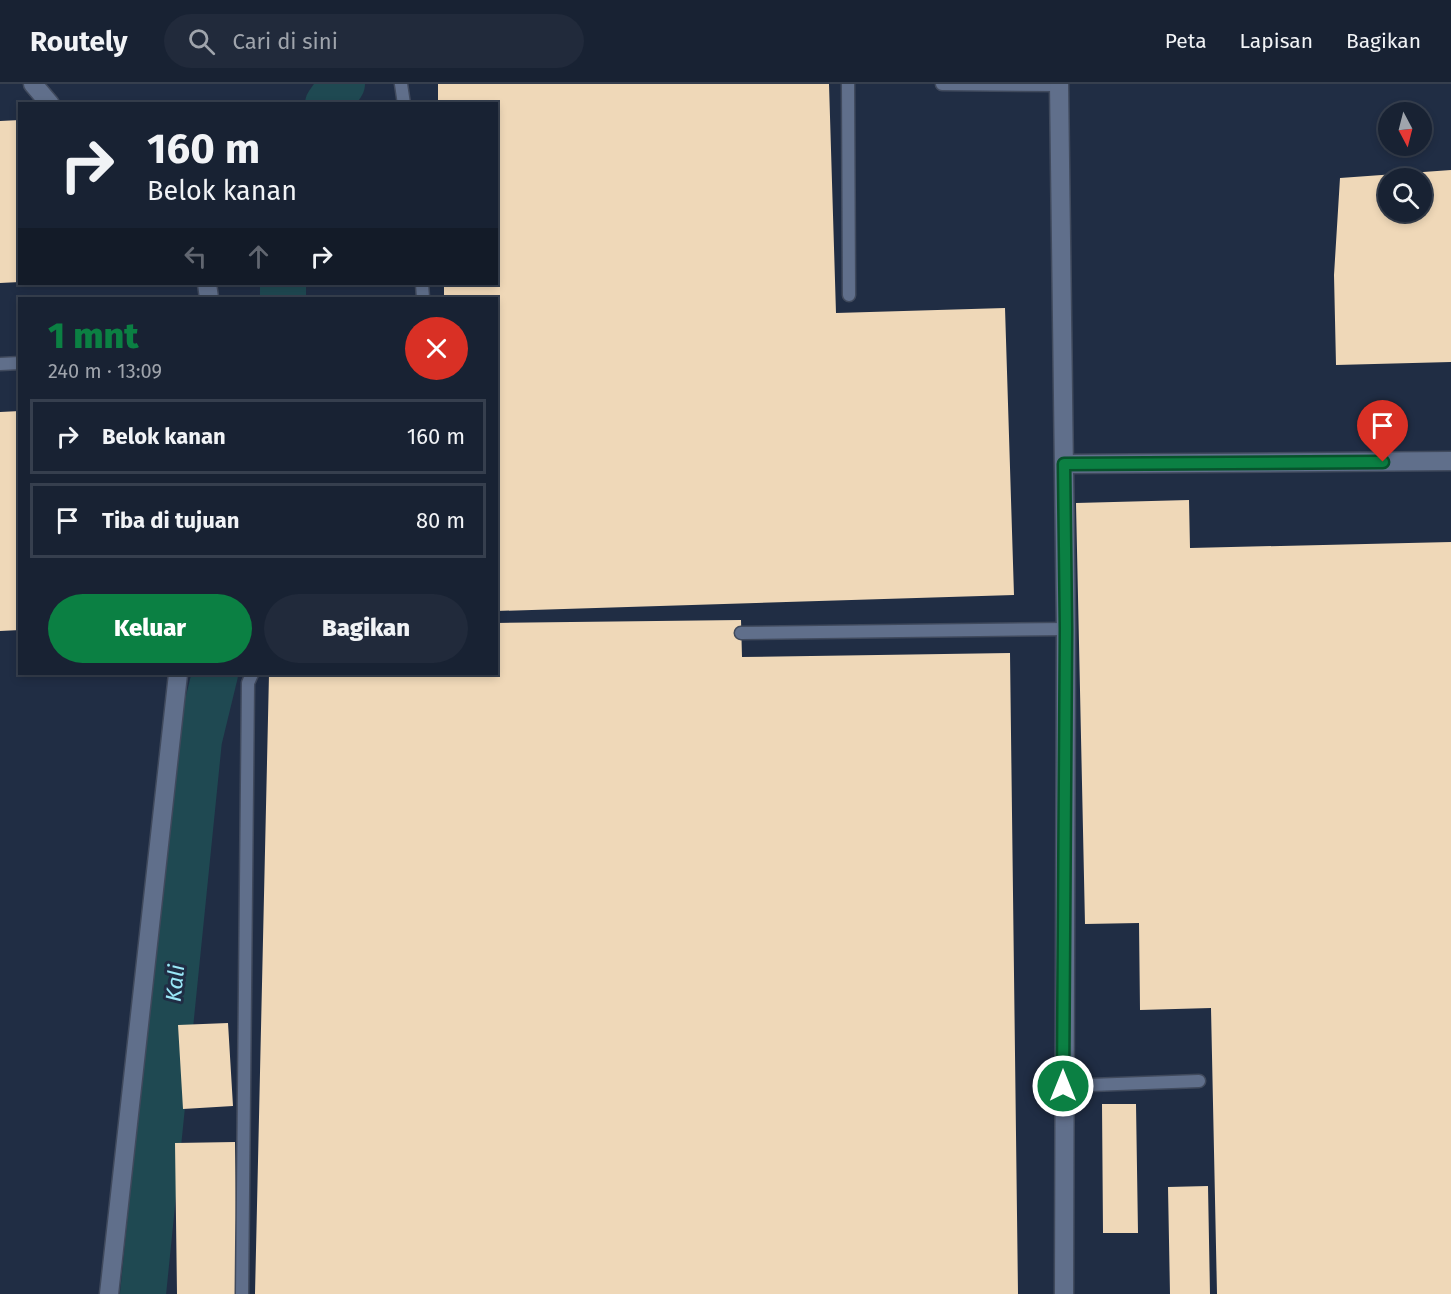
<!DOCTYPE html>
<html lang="id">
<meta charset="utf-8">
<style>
body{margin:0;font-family:"Fira Sans",sans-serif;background:#212a3b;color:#f1f3f6;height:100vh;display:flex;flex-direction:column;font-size:22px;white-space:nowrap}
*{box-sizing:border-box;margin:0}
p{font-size:20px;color:#9fa4ac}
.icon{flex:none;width:33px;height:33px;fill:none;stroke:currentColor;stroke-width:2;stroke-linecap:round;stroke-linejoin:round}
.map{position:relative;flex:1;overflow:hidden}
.drawer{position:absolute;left:18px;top:213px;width:480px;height:378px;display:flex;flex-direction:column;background:#182233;border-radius:0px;box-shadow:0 3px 9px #0003,0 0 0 2px #363f4e}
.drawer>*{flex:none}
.banner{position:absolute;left:18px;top:18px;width:480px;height:183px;border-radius:0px;box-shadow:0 3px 9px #0003,0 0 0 2px #363f4e;background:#182233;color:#f1f3f6;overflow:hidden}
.needle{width:39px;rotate:173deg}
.tools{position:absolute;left:1378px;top:18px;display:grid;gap:12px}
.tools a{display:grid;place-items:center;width:54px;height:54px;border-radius:50%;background:#182233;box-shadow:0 3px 9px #0003,0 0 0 2px #363f4e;font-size:30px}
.pin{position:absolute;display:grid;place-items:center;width:51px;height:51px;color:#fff;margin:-62px -26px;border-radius:50% 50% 50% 0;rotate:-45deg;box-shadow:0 0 6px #0007}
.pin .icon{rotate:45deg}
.me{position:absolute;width:66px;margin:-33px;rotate:0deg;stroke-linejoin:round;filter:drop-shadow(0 0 4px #0008)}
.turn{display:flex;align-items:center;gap:21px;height:126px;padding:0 30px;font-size:27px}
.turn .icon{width:78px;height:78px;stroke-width:2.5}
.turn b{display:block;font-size:42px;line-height:51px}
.lanes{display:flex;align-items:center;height:57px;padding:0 30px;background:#0003;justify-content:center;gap:30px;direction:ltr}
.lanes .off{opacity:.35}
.round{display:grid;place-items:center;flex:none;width:63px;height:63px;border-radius:32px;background:#212a3b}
.summary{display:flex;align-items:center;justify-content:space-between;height:102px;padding:0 30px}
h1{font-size:36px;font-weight:800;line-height:45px;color:#0b8043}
.cta{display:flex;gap:12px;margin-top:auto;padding:12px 30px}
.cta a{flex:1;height:69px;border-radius:36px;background:#0b8043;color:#fff;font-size:24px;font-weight:800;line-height:69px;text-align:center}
.cta a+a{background:#212a3b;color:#f1f3f6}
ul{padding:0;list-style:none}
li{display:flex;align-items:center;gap:18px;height:75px;margin:0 12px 9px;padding:0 18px;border:3px solid #363f4e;border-radius:0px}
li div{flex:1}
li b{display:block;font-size:22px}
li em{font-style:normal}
header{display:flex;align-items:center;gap:36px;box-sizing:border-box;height:84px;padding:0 30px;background:#182233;border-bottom:2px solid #363f4e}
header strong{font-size:28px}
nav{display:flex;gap:33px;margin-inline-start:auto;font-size:21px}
.search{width:420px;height:54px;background:#212a3b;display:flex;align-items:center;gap:15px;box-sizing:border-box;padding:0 21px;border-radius:33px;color:#9fa4ac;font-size:22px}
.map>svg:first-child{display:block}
</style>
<header>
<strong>Routely</strong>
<div class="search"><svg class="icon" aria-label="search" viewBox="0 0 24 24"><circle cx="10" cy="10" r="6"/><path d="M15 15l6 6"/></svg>Cari di sini</div>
<nav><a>Peta</a><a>Lapisan</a><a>Bagikan</a></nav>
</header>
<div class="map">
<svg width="1451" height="1210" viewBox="0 0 1451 1210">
<rect width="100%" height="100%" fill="#202d44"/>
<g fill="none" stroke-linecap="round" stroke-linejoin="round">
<path stroke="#1f4952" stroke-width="46" d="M328,20L342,0
M283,214V200
M143,1210L199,656L215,590"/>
</g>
<path fill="#efd8b8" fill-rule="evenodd" d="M438,0H829L836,229L1005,224L1014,511L496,527V214H444V200H496V20H438Z
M20,36V198L0,199V37Z
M1451,86V278L1336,281L1334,191L1340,94ZM1389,94H1422V128H1389Z
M20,327V546L0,547V328Z
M1189,416L1190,464L1451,458V1210H1217L1211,924L1140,926L1139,839L1085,840L1076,419Z
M741,536L742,573L1010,569L1018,1210H255L269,590H496V539Z
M228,939L233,1022L183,1025L178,941Z
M1102,1020H1136L1138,1149H1103Z
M235,1058L237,1210H177L175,1059Z
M1208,1102L1210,1210H1170L1168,1103Z"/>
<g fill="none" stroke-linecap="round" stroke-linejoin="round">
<g stroke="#404a5d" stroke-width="15">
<path id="lane" d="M401,0L404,20
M848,0L849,211
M942,0L1059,1
M422,200L423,214
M0,280L20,279
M741,549L1066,545
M1063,1002L1199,997
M242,1210L248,599L252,590"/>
</g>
<g stroke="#404a5d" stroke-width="21">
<path id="street" d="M1059,0L1066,545L1064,1210
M1064,380L1451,377"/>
</g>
<g stroke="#404a5d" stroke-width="21">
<path id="secondary" d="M33,0L50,20
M207,200L209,214
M109,1210L178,590"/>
</g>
<use href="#lane" stroke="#606f8b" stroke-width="12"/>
<use href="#street" stroke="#606f8b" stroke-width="18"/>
<use href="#secondary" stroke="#606f8b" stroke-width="18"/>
</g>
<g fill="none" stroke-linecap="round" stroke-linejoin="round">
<g stroke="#07532c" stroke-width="15">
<path id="route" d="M1063,1002L1066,545L1064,380L1383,378"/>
</g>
<use href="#route" stroke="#0b8043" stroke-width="10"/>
</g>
<g text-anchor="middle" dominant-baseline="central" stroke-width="6" stroke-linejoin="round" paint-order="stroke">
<g font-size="22" font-style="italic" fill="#9ae7f7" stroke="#202d44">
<text transform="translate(175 899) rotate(-84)">Kali</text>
</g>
</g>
</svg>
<div class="tools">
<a><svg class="needle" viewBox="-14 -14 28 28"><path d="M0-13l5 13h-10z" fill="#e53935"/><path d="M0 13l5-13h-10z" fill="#9fa4ac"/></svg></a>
<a><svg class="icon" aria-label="search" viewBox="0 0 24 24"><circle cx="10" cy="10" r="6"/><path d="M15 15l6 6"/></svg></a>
</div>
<div class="pin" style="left:1383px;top:378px;background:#d93025"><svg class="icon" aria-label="arrive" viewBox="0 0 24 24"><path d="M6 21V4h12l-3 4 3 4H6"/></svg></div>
<svg class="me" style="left:1063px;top:1002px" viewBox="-20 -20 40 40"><circle r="17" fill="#0b8043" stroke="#fff" stroke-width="3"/><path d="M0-11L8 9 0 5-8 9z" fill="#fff"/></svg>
<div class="banner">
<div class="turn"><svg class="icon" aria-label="right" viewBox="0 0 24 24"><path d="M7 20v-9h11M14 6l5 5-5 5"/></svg><div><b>160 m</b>Belok kanan</div></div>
<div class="lanes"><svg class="icon off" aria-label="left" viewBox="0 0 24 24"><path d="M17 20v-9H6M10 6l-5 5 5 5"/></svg><svg class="icon off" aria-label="ahead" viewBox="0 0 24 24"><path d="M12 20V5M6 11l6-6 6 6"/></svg><svg class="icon" aria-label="right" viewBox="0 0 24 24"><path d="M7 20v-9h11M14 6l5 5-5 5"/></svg></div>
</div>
<section class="drawer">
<div class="summary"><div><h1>1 mnt</h1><p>240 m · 13:09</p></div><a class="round" style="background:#d93025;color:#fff"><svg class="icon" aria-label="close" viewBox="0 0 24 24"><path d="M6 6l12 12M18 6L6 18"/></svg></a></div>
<ul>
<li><svg class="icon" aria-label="right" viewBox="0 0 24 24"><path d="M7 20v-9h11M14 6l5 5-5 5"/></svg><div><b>Belok kanan</b></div><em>160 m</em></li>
<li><svg class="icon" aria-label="arrive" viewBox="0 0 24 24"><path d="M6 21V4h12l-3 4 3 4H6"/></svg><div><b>Tiba di tujuan</b></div><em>80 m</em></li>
</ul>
<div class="cta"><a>Keluar</a><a>Bagikan</a></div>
</section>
</div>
